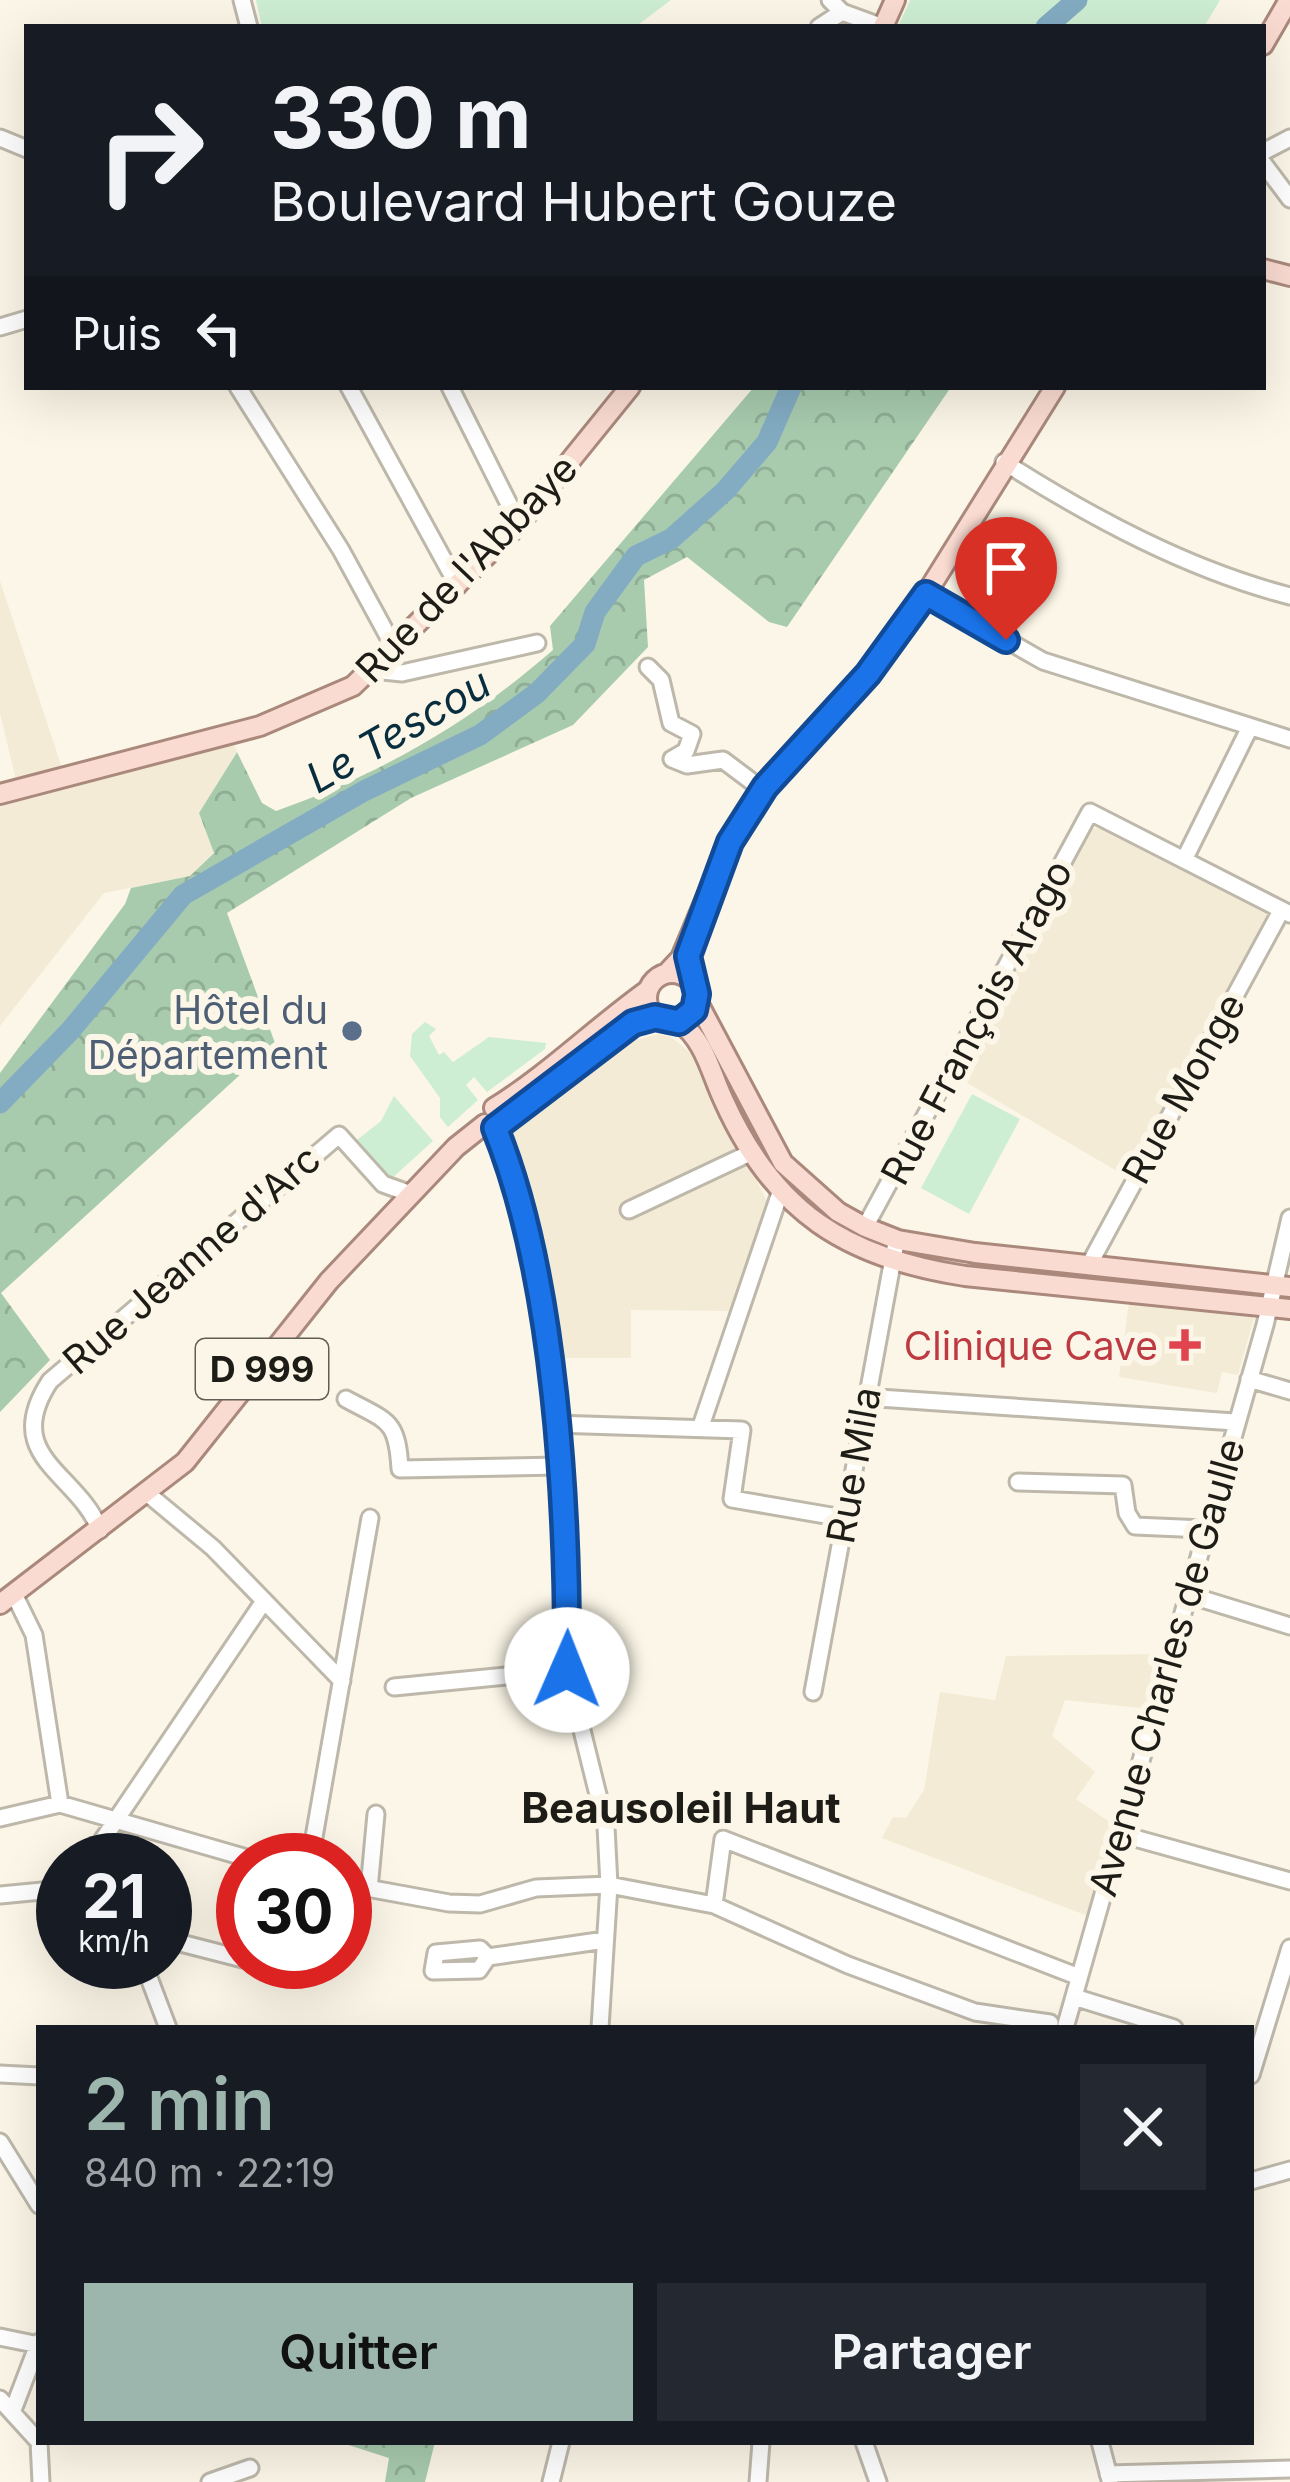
<!DOCTYPE html>
<html lang="fr">
<meta charset="utf-8">
<style>
body{margin:0;font-family:Inter,sans-serif;background:#242831;color:#f1f3f6;height:100vh;display:flex;flex-direction:column;font-size:45px;white-space:nowrap}
*{box-sizing:border-box;margin:0}
p{font-size:39px;color:#9ea1a6}
.icon{flex:none;width:66px;height:66px;fill:none;stroke:currentColor;stroke-width:2;stroke-linecap:round;stroke-linejoin:round}
.map{position:relative;flex:1;overflow:hidden}
.side{position:absolute;left:36px;top:2025px;width:1218px;height:420px;display:flex;flex-direction:column;background:#171b24;border-radius:0px;box-shadow:0 12px 48px #0002}
.side>*{flex:none}
.top-card{position:absolute;left:24px;top:24px;width:1242px;height:366px;border-radius:0px;box-shadow:0 12px 48px #0002;background:#171b24;color:#f1f3f6;overflow:hidden}
.speed{position:absolute;left:36px;top:1833px;display:flex;gap:24px;font-size:60px;font-weight:700;text-align:center}
.speed>*{display:grid;place-content:center;width:156px;height:156px;border-radius:50%;background:#171b24;box-shadow:0 12px 48px #0002;line-height:1}
.speed small{font-size:30px;font-weight:400}
.speed .limit{border:18px solid #d22;background:#fff;color:#111}
.pin{position:absolute;display:grid;place-items:center;width:102px;height:102px;color:#fff;margin:-123px -51px;border-radius:50% 50% 50% 0;rotate:-45deg;box-shadow:0 0 12px #0007}
.pin .icon{rotate:45deg}
.me{position:absolute;width:132px;margin:-66px;rotate:1deg;stroke-linejoin:round;filter:drop-shadow(0 0 9px #0008)}
.turn{display:flex;align-items:center;gap:42px;height:252px;padding:0 48px;font-size:54px}
.turn .icon{width:156px;height:156px;stroke-width:2.5}
.turn b{display:block;font-size:84px;line-height:102px}
.then{display:flex;align-items:center;height:114px;padding:0 48px;background:#0003;gap:24px;font-size:45px}
.round{display:grid;place-items:center;flex:none;width:126px;height:126px;border-radius:0px;background:#242831}
.headline{display:flex;align-items:center;justify-content:space-between;height:204px;padding:0 48px}
h1{font-size:72px;font-weight:600;line-height:90px;color:#9cb6ad}
.action{display:flex;gap:24px;margin-top:auto;padding:24px 48px}
.action a{flex:1;height:138px;border-radius:0px;background:#9cb6ad;color:#111;font-size:48px;font-weight:600;line-height:138px;text-align:center}
.action a+a{background:#242831;color:#f1f3f6}
.map>svg:first-child{display:block}
</style>
<div class="map">
<svg width="1290" height="2482" viewBox="0 0 1290 2482">
<defs>
<pattern id="forest-crowns" width="20" height="18" patternUnits="userSpaceOnUse" patternTransform="scale(3)"><rect width="20" height="18" fill="#a8cbae"/><path d="M2 6a3 3 0 1 1 6 0M12 15a3 3 0 1 1 6 0" fill="none" stroke="#90ae95"/></pattern>
</defs>
<rect width="100%" height="100%" fill="#fbf6e7"/>
<path fill="#f3ebd5" d="M0,581L68,786L233,743L237,751L199,813L214,852L190,876L104,893L0,1026V785L16,780L0,713Z
M1102,827L1270,913L1127,1177L955,1076L1089,830Z
M658,1034L671,1037L692,1054L771,1209L735,1311L631,1310V1358H557L543,1263L512,1139L515,1124L632,1041Z
M1129,1302L1250,1313L1254,1318L1238,1375L1222,1372L1217,1393L1119,1377Z
M1165,1654L1150,1709L1065,1700L1052,1736L1095,1772L1076,1799L1114,1825L1088,1916L882,1838L893,1817L906,1818L924,1790L940,1692L995,1700L1006,1656Z"/>
<path fill="#ceeed3" d="M256,0H671L635,27H262Z
M910,0H1220L1204,27H898Z
M425,1022L436,1029L429,1036L439,1055L444,1052L453,1062L489,1037L546,1043L545,1049L487,1092L474,1077L466,1085L478,1100L448,1127L440,1117V1098L410,1056L412,1034Z
M972,1094L1020,1119L969,1214L921,1188Z
M394,1096L433,1141L391,1179L357,1140L381,1121Z"/>
<path fill="url(#forest-crowns)" d="M754,387H951L787,627L769,622L687,557L644,580L648,647L573,725L411,798L227,913L275,1043L1,1293L50,1360L0,1412V1073L125,904L131,888L190,876L214,853L199,813L237,752L262,803L276,811C381,774 469,723 553,650L550,626Z
M339,2442H435L425,2482H385L389,2458Z"/>
<g fill="none" stroke-linecap="round" stroke-linejoin="round">
<path stroke="#83acc3" stroke-width="21" d="M1046,27L1077,0
M0,1103L70,1031L183,895L364,791L480,735L537,693L585,644L595,612L636,556L671,539L725,491L767,442L791,387"/>
<g stroke="#bdb8aa" stroke-width="21">
<path id="minor" d="M242,0L249,27
M830,0L842,12L883,27
M819,27L842,12
M0,138L27,149
M1263,152L1290,138
M1263,163L1290,199
M0,327L27,319
M238,387L341,550L395,649
M349,387L458,586
M450,387L519,524
M1004,462C1092,518 1189,570 1290,596
M926,594L1043,661L1290,739
M648,667L661,680L671,723L692,734L686,751L672,759
M373,670L402,673L537,643
M672,759L687,765L723,760L763,790
M1184,860L1250,727
M495,1128L519,1202L539,1297L567,1532V1670L606,1827L609,1885L600,2028
M629,1210L750,1153
M865,1227L1090,812L1290,914
M1089,1265L1281,911
M1249,1379L1290,1391
M864,1397L1235,1422
M346,1399C388,1422 397,1419 400,1469L559,1466
M554,1424L742,1430L732,1499L843,1518
M701,1426L780,1193
M1018,1482L1123,1485L1127,1513L1135,1526L1204,1529
M148,1494L213,1548L342,1681
M100,1530C77,1472 0,1457 50,1381L339,1135L383,1184L411,1194
M14,1594L34,1635L60,1804L254,1860
M1186,1594L1290,1626
M394,1687L567,1670
M813,1692L895,1248
M0,1818L60,1804
M1120,1834L1290,1881
M89,1860L264,1601
M310,1860L370,1518
M345,1884L449,1903L480,1904L536,1888L609,1885L714,1905L848,1965L975,2012L1050,2023
M369,1889L376,1814
M0,1895L63,1889
M714,1905L723,1839L1079,1977
M165,1939L243,1959
M488,1957L479,1970L433,1971L436,1953L480,1949L488,1957L605,1940
M143,1962L168,2028
M253,1962L278,1969L291,1962
M1074,1997L1174,2028
M1065,2028L1265,1325L1290,1218
M0,2074L39,2076
M1251,2075L1290,1948
M0,2142L39,2205
M1251,2181L1290,2170
M0,2337L39,2345
M0,2399L39,2442
M13,2410L39,2342
M39,2442L41,2482
M864,2442L878,2482
M1100,2442L1110,2480
M1108,2474L1290,2469
M210,2482L250,2468
M551,2482L561,2442
M758,2482L761,2442"/>
</g>
<g stroke="#aa897c" stroke-width="24">
<path id="major" d="M883,27L895,0
M1263,45L1289,0
M1263,269L1290,276
M0,794L260,726L353,686L519,524L630,387
M647 998a25 25 0 1 1 50 0a25 25 0 1 1-50 0Z
M667,973L681,958L730,841L765,787L867,673L926,594L1055,387
M697,1001L783,1163L838,1212L865,1227L898,1240L975,1253L1290,1287
M679,1022C705,1040 711,1074 724,1101C774,1212 846,1258 965,1276L1290,1309
M494,1108C549,1074 595,1028 648,990
M503,1117L627,1027L655,1017
M0,1604L185,1462L329,1281L456,1147L485,1124"/>
</g>
<use href="#minor" stroke="#fff" stroke-width="15"/>
<use href="#major" stroke="#fadbd1" stroke-width="18"/>
</g>
<g fill="none" stroke-linecap="round" stroke-linejoin="round">
<g stroke="#114b97" stroke-width="30">
<path id="route" d="M567,1670C568,1508 556,1278 495,1128L633,1023L655,1017L679,1022L694,1010L697,994L688,956L730,842L765,787L868,674L926,594L1006,640"/>
</g>
<use href="#route" stroke="#1a73e8" stroke-width="21"/>
</g>
<circle fill="#5c6f8a" stroke="#fbf6e7" stroke-width="4.5" cx="352" cy="1031" r="12"/>
<path fill="#e0444e" stroke="#fbf6e7" stroke-width="4.5" d="M1179 1327h12v12h12v12h-12v12h-12v-12h-12v-12h12z"/>
<g text-anchor="middle" dominant-baseline="central" stroke-width="12" stroke-linejoin="round" paint-order="stroke">
<rect fill="#fbf6e7" stroke="#605d55" stroke-width="3" x="196" y="1339" width="132" height="60" rx="9"/>
<g font-size="36" font-weight="bold" fill="#1e1c17">
<text x="262" y="1369">D 999</text>
</g>
<g font-size="39" fill="#1e1c17" stroke="#fbf6e7">
<text transform="translate(466 568) rotate(-46)">Rue de l'Abbaye</text>
<text transform="translate(976 1022) rotate(-62)">Rue François Arago</text>
<text transform="translate(1183 1088) rotate(-61)">Rue Monge</text>
<text transform="translate(191 1259) rotate(-41)">Rue Jeanne d'Arc</text>
<text transform="translate(853 1465) rotate(-80)">Rue Mila</text>
<text transform="translate(1166 1667) rotate(-74)">Avenue Charles de Gaulle</text>
</g>
<g font-size="39" fill="#4e5e75" stroke="#fbf6e7" text-anchor="end">
<text x="328" y="1009">Hôtel du<tspan x="328" dy="45">Département</tspan></text>
</g>
<g font-size="39" fill="#be3a42" stroke="#fbf6e7" text-anchor="end">
<text x="1158" y="1345">Clinique Cave</text>
</g>
<g font-size="42" font-style="italic" fill="#072d3e" stroke="#fbf6e7">
<text transform="translate(398 730) rotate(-30)">Le Tescou</text>
</g>
<g font-size="42" font-weight="bold" fill="#1e1c17" stroke="#fbf6e7">
<text x="681" y="1807">Beausoleil Haut</text>
</g>
</g>
</svg>
<div class="speed"><div>21<small>km/h</small></div><div class="limit">30</div></div>
<div class="pin" style="left:1006px;top:640px;background:#d93025"><svg class="icon" aria-label="arrive" viewBox="0 0 24 24"><path d="M6 21V4h12l-3 4 3 4H6"/></svg></div>
<svg class="me" style="left:567px;top:1670px" viewBox="-20 -20 40 40"><circle r="19" fill="#fff"/><path d="M0-13L10 11 0 6-10 11z" fill="#1a73e8"/></svg>
<div class="top-card">
<div class="turn"><svg class="icon" aria-label="right" viewBox="0 0 24 24"><path d="M7 20v-9h11M14 6l5 5-5 5"/></svg><div><b>330 m</b>Boulevard Hubert Gouze</div></div>
<div class="then">Puis<svg class="icon" aria-label="left" viewBox="0 0 24 24"><path d="M17 20v-9H6M10 6l-5 5 5 5"/></svg></div>
</div>
<section class="side">
<div class="headline"><div><h1>2 min</h1><p>840 m · 22:19</p></div><a class="round"><svg class="icon" aria-label="close" viewBox="0 0 24 24"><path d="M6 6l12 12M18 6L6 18"/></svg></a></div>
<div class="action"><a>Quitter</a><a>Partager</a></div>
</section>
</div>
